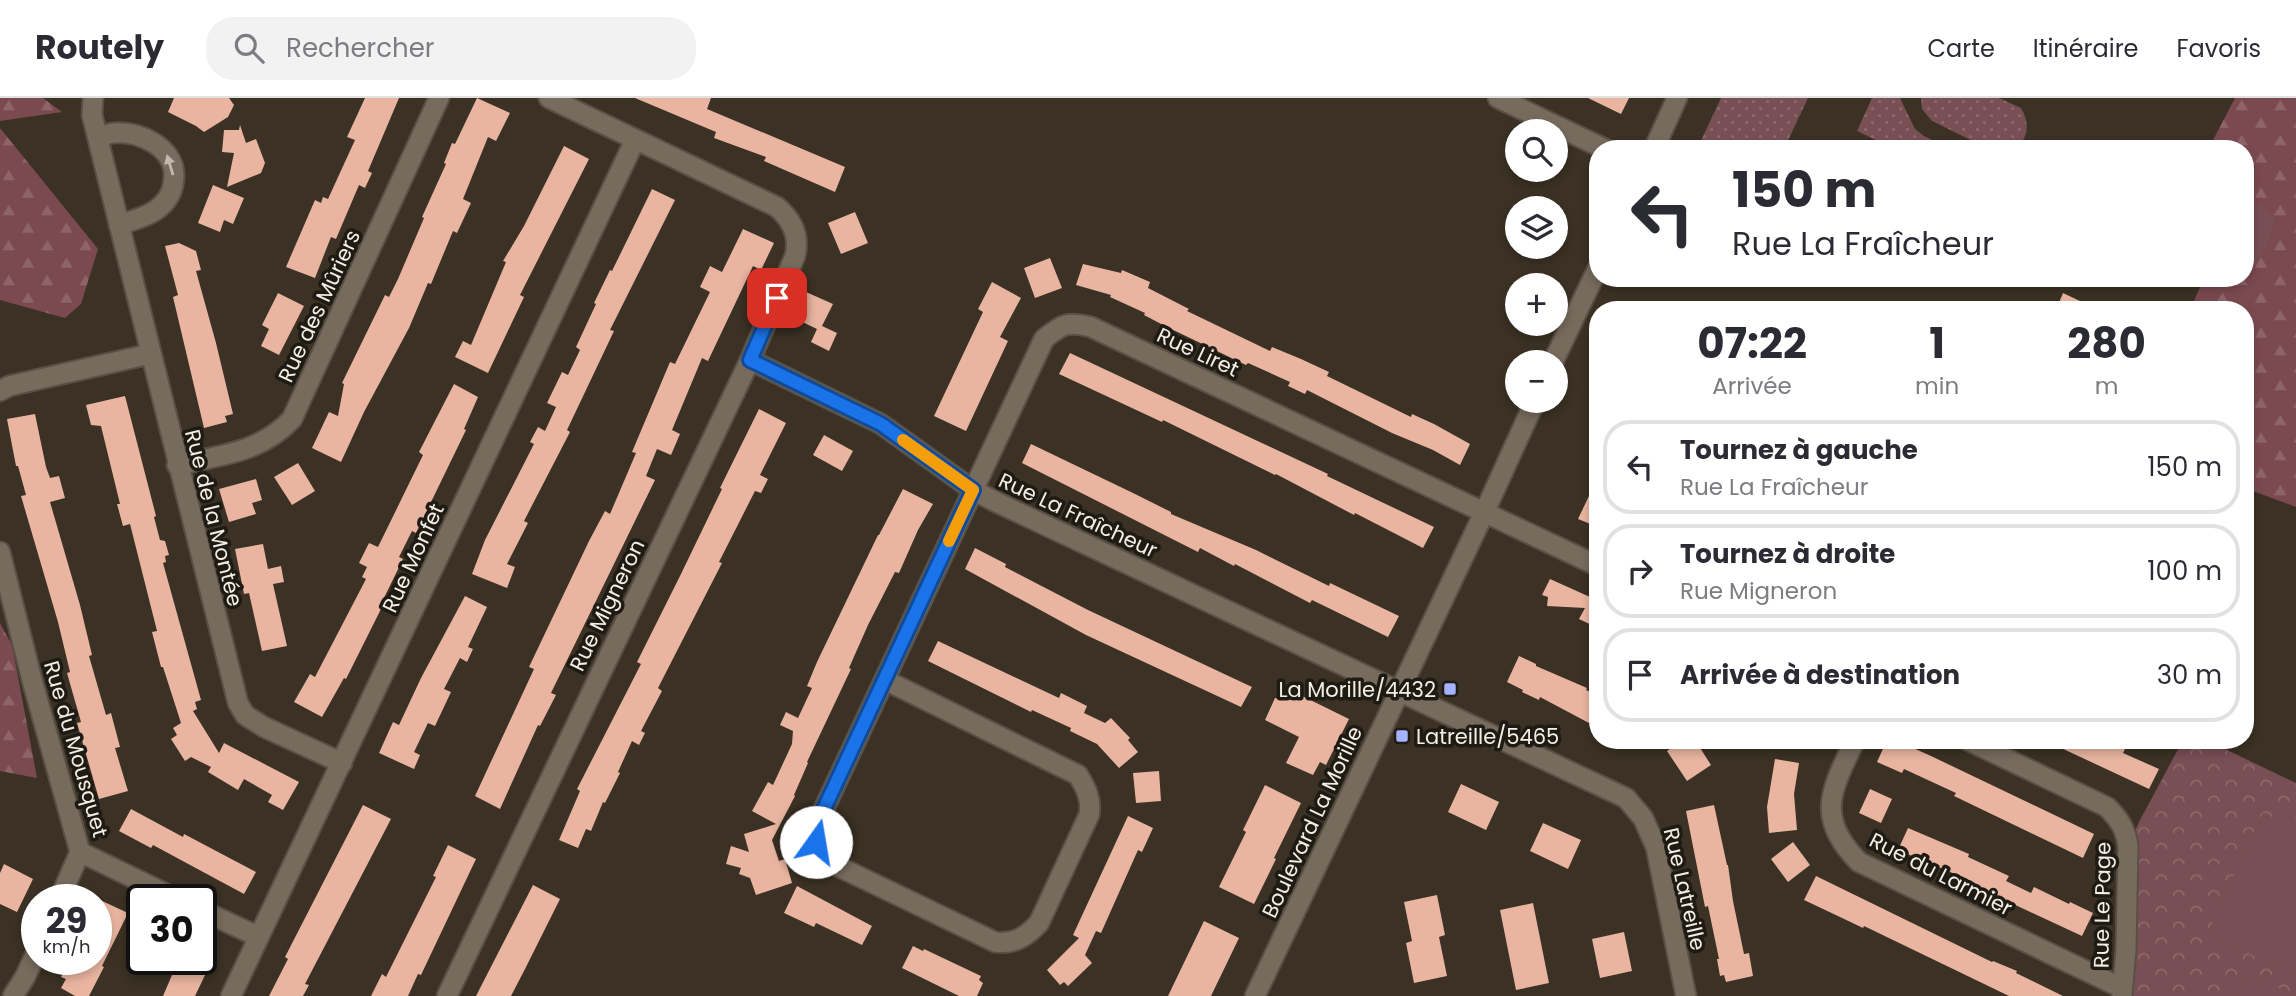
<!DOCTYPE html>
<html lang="fr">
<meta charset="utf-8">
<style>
body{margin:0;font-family:Poppins,sans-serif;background:#f2f2f3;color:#2b2b33;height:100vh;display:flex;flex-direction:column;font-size:26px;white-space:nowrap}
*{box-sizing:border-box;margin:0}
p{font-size:23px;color:#7c7c81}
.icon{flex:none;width:38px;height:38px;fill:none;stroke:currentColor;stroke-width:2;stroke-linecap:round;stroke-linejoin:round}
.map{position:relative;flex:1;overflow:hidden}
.side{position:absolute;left:1589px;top:203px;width:665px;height:448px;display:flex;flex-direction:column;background:#fff;border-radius:28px;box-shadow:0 4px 10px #0003}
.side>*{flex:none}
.guide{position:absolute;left:1589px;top:42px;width:665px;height:147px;border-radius:28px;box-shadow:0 4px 10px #0003;background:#fff;color:#2b2b33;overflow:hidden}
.controls{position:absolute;left:1505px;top:21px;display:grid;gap:14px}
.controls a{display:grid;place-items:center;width:63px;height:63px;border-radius:50%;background:#fff;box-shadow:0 4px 10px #0003;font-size:35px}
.speed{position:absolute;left:21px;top:786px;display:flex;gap:14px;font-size:35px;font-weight:700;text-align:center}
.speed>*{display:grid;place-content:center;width:91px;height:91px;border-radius:50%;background:#fff;box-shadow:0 4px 10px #0003;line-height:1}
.speed small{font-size:18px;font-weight:400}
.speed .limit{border:4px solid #111;border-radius:10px;background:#fff;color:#111}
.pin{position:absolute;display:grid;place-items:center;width:60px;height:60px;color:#fff;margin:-30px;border-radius:14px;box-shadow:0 4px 10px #0006}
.me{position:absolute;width:77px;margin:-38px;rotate:13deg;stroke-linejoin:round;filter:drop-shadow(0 0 5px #0008)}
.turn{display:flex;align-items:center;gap:24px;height:147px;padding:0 28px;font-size:32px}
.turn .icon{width:91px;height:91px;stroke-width:2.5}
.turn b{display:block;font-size:49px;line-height:60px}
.eta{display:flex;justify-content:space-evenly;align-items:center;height:119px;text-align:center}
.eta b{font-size:42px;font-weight:700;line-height:49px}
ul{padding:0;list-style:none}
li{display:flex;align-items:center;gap:21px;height:94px;margin:0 14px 10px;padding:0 14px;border:4px solid #e1e1e2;border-radius:28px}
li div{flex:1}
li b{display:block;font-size:26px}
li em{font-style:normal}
header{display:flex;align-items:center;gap:42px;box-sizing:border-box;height:98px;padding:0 35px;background:#fff;border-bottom:2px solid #e1e1e2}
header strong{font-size:33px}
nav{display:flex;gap:38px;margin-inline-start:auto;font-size:24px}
.search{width:490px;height:63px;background:#f2f2f3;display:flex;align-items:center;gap:18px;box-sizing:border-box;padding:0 24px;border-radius:28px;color:#7c7c81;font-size:26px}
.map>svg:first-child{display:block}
</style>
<header>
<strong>Routely</strong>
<div class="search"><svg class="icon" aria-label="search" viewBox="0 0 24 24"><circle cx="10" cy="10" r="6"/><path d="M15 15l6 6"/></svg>Rechercher</div>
<nav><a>Carte</a><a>Itinéraire</a><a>Favoris</a></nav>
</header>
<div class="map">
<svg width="2296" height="898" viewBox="0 0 2296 898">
<defs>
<pattern id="grass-dots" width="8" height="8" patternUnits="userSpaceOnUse" patternTransform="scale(1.75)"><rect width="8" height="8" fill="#784f54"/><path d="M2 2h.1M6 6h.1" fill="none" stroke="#8c696c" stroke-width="1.8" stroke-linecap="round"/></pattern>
<pattern id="forest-firs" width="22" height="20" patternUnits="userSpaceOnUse" patternTransform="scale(1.75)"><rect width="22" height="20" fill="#7b4a50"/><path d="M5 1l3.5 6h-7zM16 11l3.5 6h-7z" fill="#8e6469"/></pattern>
<pattern id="park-crowns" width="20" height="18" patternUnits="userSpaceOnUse" patternTransform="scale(1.75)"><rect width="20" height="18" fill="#784f54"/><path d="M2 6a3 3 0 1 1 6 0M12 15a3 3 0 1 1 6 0" fill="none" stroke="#8c696c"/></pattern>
</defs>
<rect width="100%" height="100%" fill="#3b3124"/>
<path fill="url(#grass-dots)" d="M1721,0H1808L1784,51H1697Z
M1872,0H1900L1915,31L1924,38L1950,51H1894L1857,33Z
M1921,0H1999L2021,10C2030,25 2029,41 2014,51H1989L1932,23L1922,11Z"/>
<path fill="url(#forest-firs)" d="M0,0H43L62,14L0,23Z
M2235,0H2296V409L2245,390V212H2190L2204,180H2245V91L2255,69L2245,63V51H2224L2212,44Z
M0,30L98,151L81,206L65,220L0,202Z
M0,525L12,547L37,680L0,673Z"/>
<path fill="url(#park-crowns)" d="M2183,642H2206L2296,685V898H2122L2128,749L2139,724Z"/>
<path fill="#784f54" d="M2261,106L2275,123C2269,142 2261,164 2245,178V114Z
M2263,715L2296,731V877L2207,836Z
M2246,875L2296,898H2235Z"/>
<path fill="#e9b5a0" d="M174,0H229L234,7L228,19L204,34L196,28L168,14Z
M365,0H399L368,73L372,75L365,90L359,87L336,141L331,139L315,180L286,169L315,102L321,105L323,99L328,101L355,42L347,39Z
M477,0L510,15L496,43L488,39L463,101L471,105L457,135L453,133L431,186L428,185L409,230L364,314L341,364L312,350L329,314L338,318L344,286L342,285L385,197L389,199L398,181L424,120L422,119L446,66L444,65L452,45L455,46Z
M635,0H711L707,11L845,69L835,94L764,63L766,59L714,40L716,34Z
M1588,0H1629L1621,16Z
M240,27L246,45L256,41L265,65L261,75L227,89L234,55L222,54L224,32H239Z
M564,48L589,61L520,197L524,199L488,275L455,259L463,243L471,247L506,164L503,163L524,128Z
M213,87L244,100L233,126L224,122L220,134L198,125Z
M652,91L675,102L610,232L614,233L567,332L570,334L524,423L528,425L507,466L515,469L507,490L472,476L485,442L534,346L530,344L538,329L545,333L556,309L547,305L562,274L568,277L580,252L576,249L596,206L594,205L610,172L612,173Z
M855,114L868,145L841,156L828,125Z
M743,131L774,145L761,172L753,168L708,263L702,260L672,332L680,336L671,357L657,351L646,378L655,382L551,595L556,597L540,628L538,627L500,711L475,698L534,571L529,569L589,443L605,413L610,416L636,355L632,354L670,264L675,266L710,194L700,189L710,168L722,174Z
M179,145L196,153L201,172L196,173L216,245L233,316L225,318L227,324L204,330L173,199L178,197L165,148Z
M1050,160L1062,190L1035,200L1024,170Z
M1083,166L1121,175L1122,172L1150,184L1148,190L1189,211L1187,213L1270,253L1272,249L1301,261L1329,274L1327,278L1411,319L1412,316L1434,326L1470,346L1460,367L1433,352L1392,335L1307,292L1305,296L1288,288L1290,284L1248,265L1246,267L1165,228L1144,217L1145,215L1110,199L1111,197L1076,187Z
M992,184L1021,200L1000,239L1008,243L966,333L934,318L983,214L978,211Z
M806,194L833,206L822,228L837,235L829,253L811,244L817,231L794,220Z
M278,195L304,208L279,257L261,248L269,231L262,227Z
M2063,195L2099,212H2056Z
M1070,255L1328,376L1327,378L1434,429L1423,450L1355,415L1354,417L1276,376L1275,377L1163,322L1162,324L1059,276Z
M454,286L478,299L464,331L466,332L416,435L412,433L399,459L403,461L383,502L385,503L346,581L344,580L322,619L294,604L310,576L315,579L366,481L362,479L367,469L359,465L369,445L378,449L423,357L419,354Z
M125,298L156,418L154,419L160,442L165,443L169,457L165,458L166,464L163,465L201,602L195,604L197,611L193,613L219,655L224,645L299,684L283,712L268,704L272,697L244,681L238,692L208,674L211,669L191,659L185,663L171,641L177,637L173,630L181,625L163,569H161L152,534L157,533L130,426L123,428L117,406H120L101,328L91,327L86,307Z
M759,311L786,325L760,377L768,381L761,395L755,393L719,464L722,465L658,590L662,593L641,633L645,635L639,647L632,643L618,674L620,675L605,705L603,704L591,733L586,731L578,750L559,742L580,693L577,691L641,566L637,564L681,476L722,391L720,390Z
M35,316L46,369L50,380L59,378L65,400L50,404L80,507L92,557L89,558L106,617L111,615L120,649L115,650L128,693L99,701L77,625L81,624L67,575L70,574L58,524L21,398L26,397L18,368H16L7,321Z
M824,337L853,353L842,373L813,357Z
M1031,346L1133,395L1171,414V416L1256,452L1329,488L1330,485L1399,518L1388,539L1312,502L1310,505L1235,466L1234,468L1200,450L1198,454L1022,365Z
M298,365L315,393L292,407L274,379Z
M1598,379V429L1578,421Z
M256,381L262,402L252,405L256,416L229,424L219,391Z
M903,391L933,406L918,432L899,475L895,474L868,527L849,570L851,571L807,664L808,665L794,697L795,698L772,742L779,763L785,761L792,785L756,797L750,780L739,776L741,770L726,766L731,748L749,754L744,736L776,726L752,713L768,684L773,687L792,646L793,633L780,627L786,614L798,620L812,590L807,588L817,564L878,437H879Z
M263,446L268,471L281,468L284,484L273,486L287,548L262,553L249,495L244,496L235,451Z
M975,450L1006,466L1005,469L1088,512L1252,589L1241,609L1086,537L965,471Z
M1550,481L1590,499L1598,483V530L1579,521L1585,510L1547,508L1548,499L1542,497Z
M465,498L487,509L468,549L473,551L467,564L460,560L444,591L451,594L435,628L428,625L414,654L420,657L414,671L379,655L393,624L399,627L421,580Z
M938,543L1059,600L1061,595L1087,608L1084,615L1105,625L1111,620L1130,640L1128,642L1138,654L1119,670L1097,646L1070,633L1071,630L1032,612L1031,614L928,563Z
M1519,558L1536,566V568L1587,590L1586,592L1598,597V607L1589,625L1540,599L1539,602L1522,594L1523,592L1507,584Z
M1288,591L1349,621L1326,667L1320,664L1313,677L1286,665L1299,639L1265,622L1275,600L1284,601Z
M1682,642H1695L1711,667L1687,683L1667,653Z
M1887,642H1895L1931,658L2094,736L2083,760L1954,698L1956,695L1904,671L1902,675L1877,664Z
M2044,642H2106L2125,651L2123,655L2159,671L2149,691Z
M1775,661L1799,665L1794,696L1797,732L1769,735L1767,709Z
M1159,673L1161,703L1136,705L1133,675Z
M1461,686L1499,704L1486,732L1448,714Z
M1265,687L1301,705L1274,760L1276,761L1254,806L1219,789L1246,734L1243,732Z
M1870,691L1892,701L1881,725L1859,715Z
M363,707L391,721L305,886L309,887L303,898H269L288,861L285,859Z
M1714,707L1727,767H1728L1733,803L1744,856L1749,855L1753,878L1726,884L1724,877L1720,878L1717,861H1719L1708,808L1705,809L1686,713Z
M131,711L183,739L184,736L256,774L244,796L153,747L151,750L119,733Z
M1128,718L1153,730L1142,754L1138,752L1101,835L1096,833L1085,857L1092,865L1068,888L1064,884L1060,887L1047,872L1079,840L1073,837Z
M1543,725L1581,742L1568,771L1530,753Z
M1908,730L1969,756L1968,759L2009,778L2006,783L2031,795L2034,789L2069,806L2070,804L2093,815L2082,838L2009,804L2008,807L1986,797L1988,793L1954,779L1955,776L1898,752Z
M1793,744L1810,767L1788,784L1771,761Z
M448,747L476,761L421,877L418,876L408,898H371L382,876L386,879L436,779L433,778Z
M4,766L33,781L17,814L0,806V775Z
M1816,778L1992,864L1993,863L2017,873L2016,875L2063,898H2009L1864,828L1863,830L1840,819L1804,802Z
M533,787L560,801L525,871L511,898H476Z
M797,788L872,828L862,847L816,825L814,829L784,815Z
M1437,797L1445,837L1439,839L1447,878L1414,885L1406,845L1412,843L1404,804Z
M100,802L128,815L102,868L104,869L89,898H75L61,890L66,881L61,879L71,861H96V810Z
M1533,805L1549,885L1516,892L1500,812Z
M1204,823L1239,840L1211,898H1168Z
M1624,834L1632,873L1600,880L1592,841Z
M201,845L217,852L195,898H163L172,877L167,874L173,861H201Z
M913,848L923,853L924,851L981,878L979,882L983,885L977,898H959L902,870Z"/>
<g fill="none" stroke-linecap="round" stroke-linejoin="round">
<g stroke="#595045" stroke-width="23">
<path id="minor" d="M93,0L92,17L238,605L245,617L264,629L342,665
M98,40C103,38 109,35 114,35C139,33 174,49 174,77C174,88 171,98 163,106C152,118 133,122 119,127
M750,262L881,326L973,392L996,404L1626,700L1643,720L1656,749L1686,898
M0,293L9,288L150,256
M177,367C221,357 260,355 292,321L439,0
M0,454L32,582L80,754L179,802
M885,582L1078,677C1086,690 1092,702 1089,717L1039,825C1027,838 1014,847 995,844L833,766C821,755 817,746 815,730L1044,241C1062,226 1068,223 1091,229L1598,468
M1855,642C1832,691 1814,719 1859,764L2122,890
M1967,642L2107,709C2119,721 2126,731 2128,749L2126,852L2122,898
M59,802L80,754
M201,812L259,839
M13,898L25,879L37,853
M231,898L635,42
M447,898L750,262L795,158C800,138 792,122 777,109L549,0"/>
</g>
<g stroke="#595045" stroke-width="23">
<path id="tertiary" d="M1498,0L1605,51
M1654,51L1677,0
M1553,264L1598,170
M1255,898L1485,413L1535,303"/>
</g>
<use href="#minor" stroke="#766b5c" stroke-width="19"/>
<use href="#tertiary" stroke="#766b5c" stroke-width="19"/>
</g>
<defs><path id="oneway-solid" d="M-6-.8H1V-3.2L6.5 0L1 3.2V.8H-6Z" transform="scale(1.75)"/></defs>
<use fill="#c2b9ae" href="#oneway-solid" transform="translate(170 67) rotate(-107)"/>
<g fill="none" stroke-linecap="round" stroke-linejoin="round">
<g stroke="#114b97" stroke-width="18">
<path id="route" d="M777,200L750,262L881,326L973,392L815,730L816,744"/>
</g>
<use href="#route" stroke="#1a73e8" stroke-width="12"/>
<path stroke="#f59e0b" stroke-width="12" d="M903,342L973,392L949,443"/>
</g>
<g fill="#a5b1fc" stroke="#1e1a14" stroke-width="2.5">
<rect x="1443" y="584" width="14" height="14" rx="3.5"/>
<rect x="1395" y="631" width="14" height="14" rx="3.5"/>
</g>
<g text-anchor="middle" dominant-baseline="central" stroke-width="7" stroke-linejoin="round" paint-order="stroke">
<g font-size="21" fill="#f4ede5" stroke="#1e1a14">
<text transform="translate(319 208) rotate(-65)">Rue des Mûriers</text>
<text transform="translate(1198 254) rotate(25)">Rue Liret</text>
<text transform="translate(1078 417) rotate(25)">Rue La Fraîcheur</text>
<text transform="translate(214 420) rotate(76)">Rue de la Montée</text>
<text transform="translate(413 460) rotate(-65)">Rue Monfet</text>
<text transform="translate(607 507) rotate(-64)">Rue Migneron</text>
<text transform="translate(76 651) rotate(74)">Rue du Mousquet</text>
<text transform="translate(1312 724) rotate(-65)">Boulevard La Morille</text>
<text transform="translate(1941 776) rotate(27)">Rue du Larmier</text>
<text transform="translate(1685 791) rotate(77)">Rue Latreille</text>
<text transform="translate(2102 807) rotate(-89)">Rue Le Page</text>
</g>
<g font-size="21" fill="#f4ede5" stroke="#1e1a14" text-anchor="end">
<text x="1436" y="591">La Morille/4432</text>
<text x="1416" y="638" text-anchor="start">Latreille/5465</text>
</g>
</g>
</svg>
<div class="controls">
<a><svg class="icon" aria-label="search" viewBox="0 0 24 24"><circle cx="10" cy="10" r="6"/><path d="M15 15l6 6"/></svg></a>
<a><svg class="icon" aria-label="layers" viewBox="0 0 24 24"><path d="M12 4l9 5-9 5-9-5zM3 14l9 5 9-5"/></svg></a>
<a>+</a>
<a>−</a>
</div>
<div class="speed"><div>29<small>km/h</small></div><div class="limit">30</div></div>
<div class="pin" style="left:777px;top:200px;background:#d93025"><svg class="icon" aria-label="arrive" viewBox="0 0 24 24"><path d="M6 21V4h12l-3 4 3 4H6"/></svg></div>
<svg class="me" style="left:816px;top:744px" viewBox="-20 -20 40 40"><circle r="19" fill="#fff"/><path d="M0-13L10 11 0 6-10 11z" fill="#1a73e8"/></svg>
<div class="guide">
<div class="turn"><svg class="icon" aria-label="left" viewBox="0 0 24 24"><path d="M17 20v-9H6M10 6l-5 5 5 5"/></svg><div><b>150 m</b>Rue La Fraîcheur</div></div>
</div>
<section class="side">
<div class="eta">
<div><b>07:22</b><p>Arrivée</p></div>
<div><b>1</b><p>min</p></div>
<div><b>280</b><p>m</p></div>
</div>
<ul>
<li><svg class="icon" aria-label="left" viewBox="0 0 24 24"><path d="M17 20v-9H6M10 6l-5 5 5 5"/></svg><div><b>Tournez à gauche</b><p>Rue La Fraîcheur</p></div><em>150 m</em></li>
<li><svg class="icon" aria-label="right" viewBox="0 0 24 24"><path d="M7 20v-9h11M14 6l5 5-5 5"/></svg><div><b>Tournez à droite</b><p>Rue Migneron</p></div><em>100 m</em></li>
<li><svg class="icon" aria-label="arrive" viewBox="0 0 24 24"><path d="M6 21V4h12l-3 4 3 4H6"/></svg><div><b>Arrivée à destination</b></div><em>30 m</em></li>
</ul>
</section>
</div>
